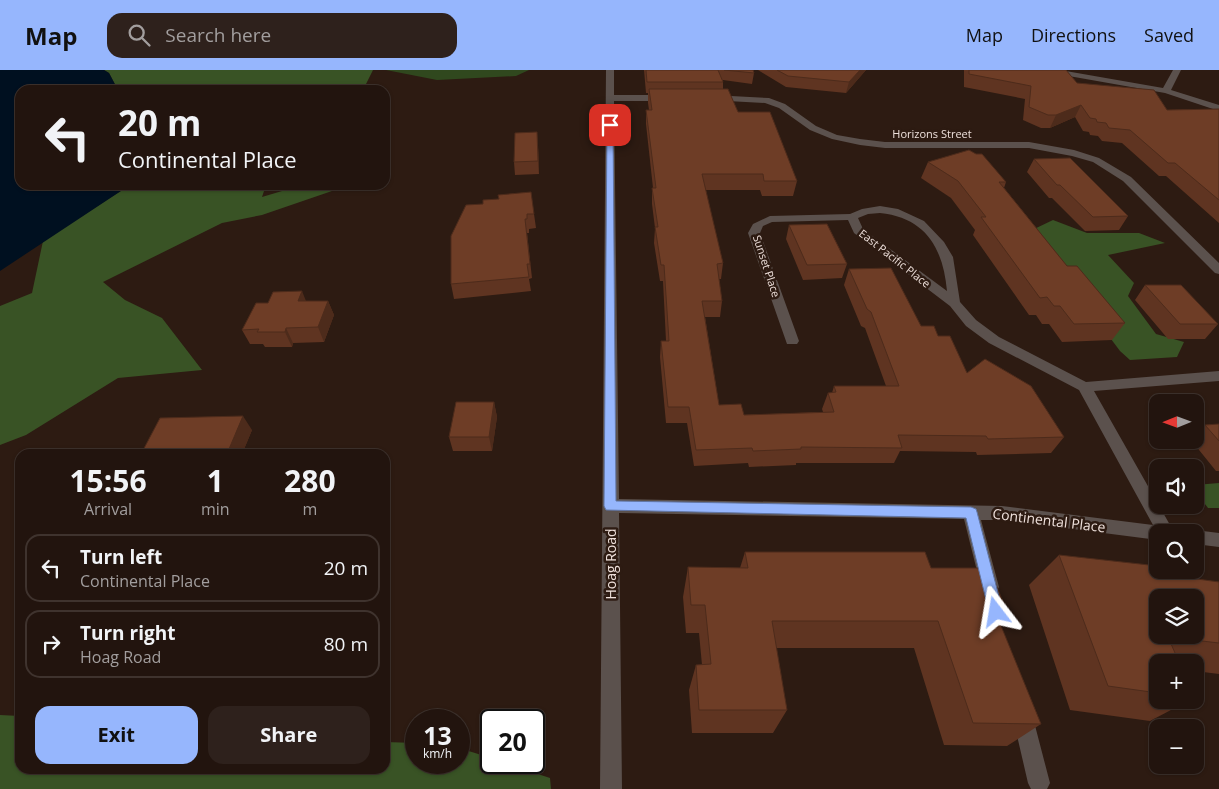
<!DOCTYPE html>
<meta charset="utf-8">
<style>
body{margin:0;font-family:"Open Sans",sans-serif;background:#2e211c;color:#f1f3f6;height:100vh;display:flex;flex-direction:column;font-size:19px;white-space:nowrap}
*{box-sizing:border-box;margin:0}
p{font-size:16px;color:#a29e9e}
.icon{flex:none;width:28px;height:28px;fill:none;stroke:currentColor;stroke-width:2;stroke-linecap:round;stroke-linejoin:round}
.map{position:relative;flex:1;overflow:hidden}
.details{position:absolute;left:15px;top:379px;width:375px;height:325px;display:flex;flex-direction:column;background:#22140e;border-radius:15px;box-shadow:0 1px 4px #0004,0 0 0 1px #3f332e}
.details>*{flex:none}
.guide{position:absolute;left:15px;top:15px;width:375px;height:105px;border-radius:15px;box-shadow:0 1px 4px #0004,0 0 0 1px #3f332e;background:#22140e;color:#f1f3f6;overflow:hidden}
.needle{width:32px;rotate:269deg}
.controls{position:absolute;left:1149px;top:324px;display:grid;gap:10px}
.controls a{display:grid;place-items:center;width:55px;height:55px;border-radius:10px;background:#22140e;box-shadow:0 1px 4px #0004,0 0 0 1px #3f332e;font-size:25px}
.speed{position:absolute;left:405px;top:639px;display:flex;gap:10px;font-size:25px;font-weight:700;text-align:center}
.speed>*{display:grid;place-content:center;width:65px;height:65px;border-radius:50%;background:#22140e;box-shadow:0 1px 4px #0004,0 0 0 1px #3f332e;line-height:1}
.speed small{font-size:12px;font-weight:400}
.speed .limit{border:2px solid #111;border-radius:8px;background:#fff;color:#111}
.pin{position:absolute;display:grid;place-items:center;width:42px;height:42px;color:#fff;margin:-21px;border-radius:10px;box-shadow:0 2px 8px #0006}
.me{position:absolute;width:55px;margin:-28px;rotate:346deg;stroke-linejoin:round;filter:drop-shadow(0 0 4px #0008)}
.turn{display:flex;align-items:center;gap:18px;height:105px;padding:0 20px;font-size:22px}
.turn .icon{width:65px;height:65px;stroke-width:2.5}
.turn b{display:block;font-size:35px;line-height:42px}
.eta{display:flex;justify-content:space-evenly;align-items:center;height:85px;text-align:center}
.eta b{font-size:30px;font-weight:700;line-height:35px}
.cta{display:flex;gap:10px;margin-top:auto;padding:10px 20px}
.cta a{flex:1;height:58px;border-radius:15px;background:#96b6fd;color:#111;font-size:20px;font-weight:700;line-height:58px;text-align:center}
.cta a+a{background:#2e211c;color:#f1f3f6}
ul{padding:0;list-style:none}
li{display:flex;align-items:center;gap:15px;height:68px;margin:0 10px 8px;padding:0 10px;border:2px solid #3f332e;border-radius:15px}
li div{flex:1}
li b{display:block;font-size:19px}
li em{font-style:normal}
header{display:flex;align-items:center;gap:30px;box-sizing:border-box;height:70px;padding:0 25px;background:#96b6fd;color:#111}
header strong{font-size:24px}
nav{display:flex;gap:28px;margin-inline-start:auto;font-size:18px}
.search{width:350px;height:45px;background:#2e211c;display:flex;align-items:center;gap:12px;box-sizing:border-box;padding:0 18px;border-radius:15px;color:#a29e9e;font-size:19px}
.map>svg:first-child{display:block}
</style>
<header>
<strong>Map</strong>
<div class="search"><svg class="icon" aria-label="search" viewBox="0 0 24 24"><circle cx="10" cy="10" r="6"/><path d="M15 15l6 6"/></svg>Search here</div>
<nav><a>Map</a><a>Directions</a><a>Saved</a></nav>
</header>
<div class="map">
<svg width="1219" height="719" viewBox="0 0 1219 719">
<rect width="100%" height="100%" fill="#2d1b12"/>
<path fill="#30481e" d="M386,0H529L516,6L437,10Z"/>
<path fill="#395325" d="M104,0H373L366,14L335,20H118L109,3Z
M130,115H266L262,127L302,115H337L332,121L262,145L222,153L103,212L125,230L162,248L202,300L118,308L26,365L0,375V236L32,223L43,171Z
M1053,150L1087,163H1139L1165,173L1108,185L1134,213L1128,226L1156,264L1184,272L1177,287L1130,290L1120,281L1030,161Z
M1219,413V438H1208L1195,421V415Z
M0,645L20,646V699H385V672L416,673V692H459V678L491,688V692L504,693L550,708L551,719H0Z"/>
<path fill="#001020" d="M0,0H104L109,3L118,20H20V115H130L0,201Z"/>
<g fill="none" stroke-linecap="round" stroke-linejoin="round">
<path fill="#5b514d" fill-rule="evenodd" d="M606,0H614V25H667L671,28L667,31H614L619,429L1002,436L1153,455L1079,320L989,273L966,256L950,236L854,163L848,150L772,152L763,156L760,163L799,271L797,274H787L748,163L753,154L770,146L850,144L862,139L880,136L898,139L924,151L944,172L953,187L960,232L976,250L999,267L1086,312L1219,301V311L1094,321L1174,462H1158V470L1002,450H981L999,517L996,523L990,525L984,523L981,517L964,449L619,443L622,719H600ZM880,143C926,148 943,178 947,221L863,159L858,148L868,144Z
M1042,0H1060L1163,18L1173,0H1181L1171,20L1219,35V41L1165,23L1046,2Z
M712,25L769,28L785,34L816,56L837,65L860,69L885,72H1029L1074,80L1099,88L1131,107L1219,193V204L1215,203L1123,111L1093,92L1072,86L1029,78H885L860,75L832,69L810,60L779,38L765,33L709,30L708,28Z
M1195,460L1219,463V477L1195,474V462H1189Z
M1022,634L1029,637L1032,644L1050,713L1047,719H1031L1028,713L1012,644L1015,637Z"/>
</g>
<path fill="#5f3421" d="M644,0H753L754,3L752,14L723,10V19L738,42L797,111L793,126H762L760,120H705L723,193L721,209H719L722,231L720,247H705L719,335L744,345L823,342L822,339L828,323H832L834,316H886L865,258L861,256L844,215L849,199L921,256L938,266L967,303L1064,367L1051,383L977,385L976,382L900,381L894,393H796V395L749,397L748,393L694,396L687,353H666L660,287L661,271H666L663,211H660L654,173L655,158L652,134V118H653L646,54V40H649L648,33V23H646Z
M758,0H866L846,23L786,17Z
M964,0H1066L1077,13L1167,40L1219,39V153L1166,106H1159L1122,73L1102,71L1098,66L1090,65L1089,62L1083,61L1075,47L1050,58H1041L1023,50L1025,29L964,17Z
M538,75L539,104L515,105L514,92Z
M1034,89L1128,146L1119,160L1085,161L1052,128H1049L1027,102Z
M928,92L1006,112L1004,118L1067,196L1125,253L1112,270L1062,272L1049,254H1042L1036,245H1029L973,165L975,160L951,128L921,108Z
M499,129L534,144L536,158L529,159V163H527L532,208L529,209L531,221L454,229L451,214L483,134Z
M789,155L847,194L842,208L803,210L786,169Z
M1145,215L1218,254L1205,269H1168L1135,230Z
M306,231H328L334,245L324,272L293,273L292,277H265L263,274H250L242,260Z
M494,332L497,347L492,381H453L449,367Z
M1219,354V401H1216L1191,370H1195V364L1205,355Z
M252,360L242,384H141Z
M745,482L931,498L1007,541L998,549L1041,654L1007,676L944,675L914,578H776L787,640L773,663H692L689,620L696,595H702L699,563H686L683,527L688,497L740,498Z
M1059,485L1190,508L1219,512V604L1195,601V592H1158V630H1190L1150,651L1070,640L1029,515Z"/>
<path fill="#4d2b1b" d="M860,0H866L846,23L849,12Z
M1081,35L1075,47L1050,58L1056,45Z
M537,62L538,75L539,104L538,91Z
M302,221L308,236L298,231Z
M328,231L334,245L324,272L318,257Z
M286,258L293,273L292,277L285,262Z
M494,332L497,347L492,381L489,367Z
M243,346L252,360L242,384H232L229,379Z
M219,379L223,384H217Z"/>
<path fill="#6e3d26" stroke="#4d2b1b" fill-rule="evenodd" d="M646,0H718L723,12H647Z
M724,0H753L754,3Z
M777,0H860L849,12L788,6Z
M969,0H1066L1077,13L1154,20L1167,40L1219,39V130L1175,93H1168L1130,60L1109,58L1106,53L1097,52L1096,49L1090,48L1081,35L1056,45H1048L1029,37L1031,16L969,4Z
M649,19H728L738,42H770L797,111H764L763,104H702L723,193L717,194L722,231H702L719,335L741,334L744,345L834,342L828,323L836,322L834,316H899L871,242L867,239L849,199L891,198L921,256H934L938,266H950L967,303L985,289L1031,316L1064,367L988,369L986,366L898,365L902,378L801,377V379L753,381L752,378L696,380L689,337H668L661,271H669L664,195H661L655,157H658L652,118H656L646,40H652Z
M537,62L538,91L514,92L515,63Z
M969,80L976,84H982L1006,112H999L1067,196H1077L1125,253L1074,254L1060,236H1054L1047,227L1040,228L981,147H986L958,111L928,92Z
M1070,88L1128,146L1093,147L1060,115H1057L1034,89Z
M531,122L534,144H527V149H525L530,194H527L529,207L451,214V166L466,135L483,134V130L499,129L498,125Z
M827,154L847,194L807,195L789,155Z
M1145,215H1181L1218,254H1180Z
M302,221L298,231H328L318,257L286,258L285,262H257L259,259L242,260L256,233H268L273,222Z
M456,332H494L489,367H449Z
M243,346L229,379H219L217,384H141L160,348Z
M1219,354V371L1205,355Z
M745,482H925L931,498H989L1007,541H995L1041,654L973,653L938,551H772L787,640H699L696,595L711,594L705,535H691L688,497L748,498Z
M1059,485L1158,496V500H1186L1190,508L1219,512V573L1168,567L1179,592H1158V623L1108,616ZM1158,528H1195V565H1158Z"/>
<path fill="#96b6fd" stroke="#6276a4" d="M607,54L613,55L616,431L971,437L976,439L977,442L1003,542L1001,547L996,548L991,547L989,542L966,448L606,440L604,436Z"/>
<g text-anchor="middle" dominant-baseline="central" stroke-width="5" stroke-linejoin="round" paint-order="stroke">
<g font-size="11" fill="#eee0db" stroke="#2d1b12">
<text x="932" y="63">Horizons Street</text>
<text transform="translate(895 188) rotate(38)">East Pacific Place</text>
<text transform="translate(767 196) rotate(72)">Sunset Place</text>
</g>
<g font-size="14" fill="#eee0db" stroke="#2d1b12">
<text transform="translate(1049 450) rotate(7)">Continental Place</text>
<text transform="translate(610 494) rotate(-90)">Hoag Road</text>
</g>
</g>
</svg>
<div class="controls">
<a><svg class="needle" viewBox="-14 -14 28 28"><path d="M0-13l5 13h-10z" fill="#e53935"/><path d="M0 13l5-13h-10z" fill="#a29e9e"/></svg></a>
<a><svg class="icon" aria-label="sound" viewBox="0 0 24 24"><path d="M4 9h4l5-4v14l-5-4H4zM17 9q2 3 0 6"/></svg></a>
<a><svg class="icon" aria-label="search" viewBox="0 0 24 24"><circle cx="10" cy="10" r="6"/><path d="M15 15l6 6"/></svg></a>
<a><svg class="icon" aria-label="layers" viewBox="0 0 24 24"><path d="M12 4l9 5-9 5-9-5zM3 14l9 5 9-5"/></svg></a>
<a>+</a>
<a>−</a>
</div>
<div class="speed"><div>13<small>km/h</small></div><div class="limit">20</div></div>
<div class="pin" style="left:610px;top:55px;background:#d93025"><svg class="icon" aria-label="arrive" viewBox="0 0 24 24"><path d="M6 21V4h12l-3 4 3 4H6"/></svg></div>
<svg class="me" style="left:996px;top:542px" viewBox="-20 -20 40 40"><path d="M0-17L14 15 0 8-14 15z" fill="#96b6fd" stroke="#fff" stroke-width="4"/></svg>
<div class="guide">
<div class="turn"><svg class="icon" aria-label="left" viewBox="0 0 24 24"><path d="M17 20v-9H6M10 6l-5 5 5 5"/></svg><div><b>20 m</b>Continental Place</div></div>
</div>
<section class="details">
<div class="eta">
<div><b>15:56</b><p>Arrival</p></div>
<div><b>1</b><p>min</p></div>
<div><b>280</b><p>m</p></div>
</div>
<ul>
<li><svg class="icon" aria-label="left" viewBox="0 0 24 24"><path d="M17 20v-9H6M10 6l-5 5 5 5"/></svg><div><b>Turn left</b><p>Continental Place</p></div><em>20 m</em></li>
<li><svg class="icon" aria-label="right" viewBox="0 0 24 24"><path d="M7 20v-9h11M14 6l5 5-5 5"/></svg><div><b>Turn right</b><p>Hoag Road</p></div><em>80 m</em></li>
</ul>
<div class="cta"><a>Exit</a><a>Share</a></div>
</section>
</div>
